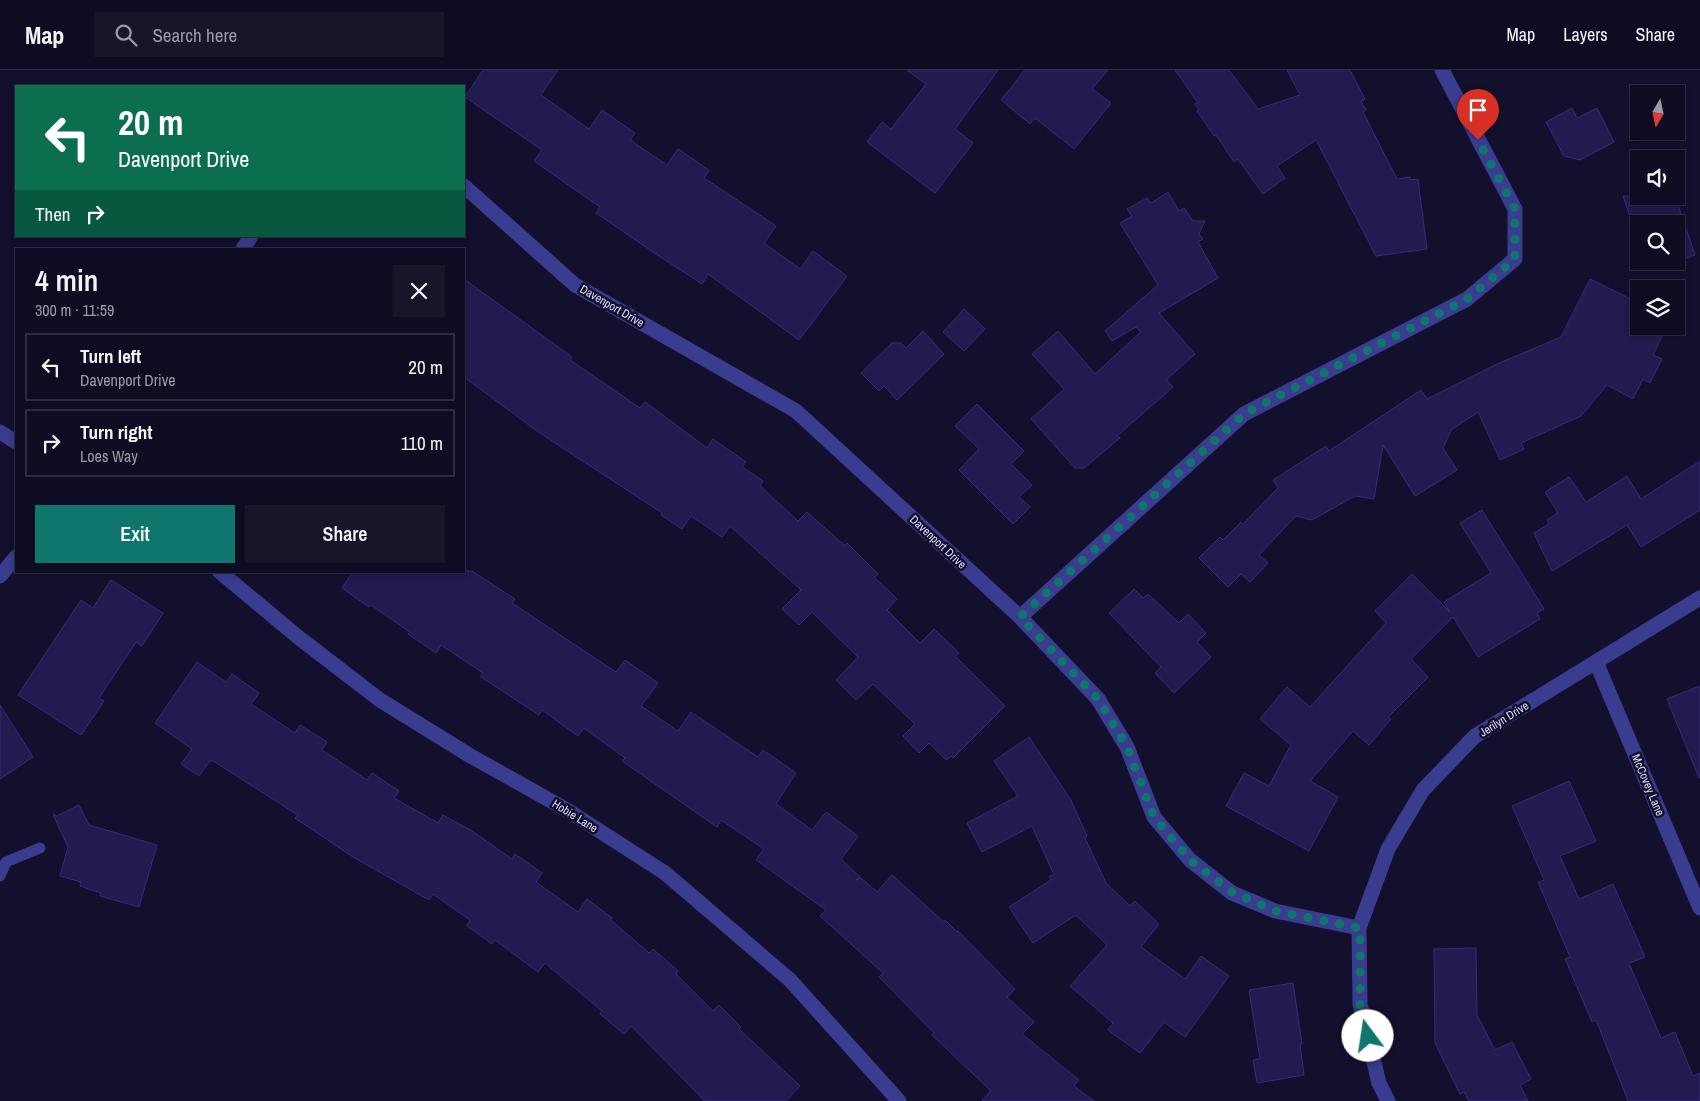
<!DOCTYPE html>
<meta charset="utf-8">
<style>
body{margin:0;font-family:"Archivo Narrow",sans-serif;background:#17152a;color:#f1f3f6;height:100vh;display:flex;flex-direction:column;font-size:19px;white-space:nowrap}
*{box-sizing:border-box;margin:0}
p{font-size:16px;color:#9b9ba5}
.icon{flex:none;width:28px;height:28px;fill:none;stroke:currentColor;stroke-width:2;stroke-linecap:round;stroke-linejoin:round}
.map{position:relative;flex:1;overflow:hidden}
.drawer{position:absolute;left:15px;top:178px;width:450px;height:325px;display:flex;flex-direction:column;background:#0e0c22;border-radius:0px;box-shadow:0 2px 8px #0003,0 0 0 1px #2e2c40}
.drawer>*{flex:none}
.banner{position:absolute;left:15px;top:15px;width:450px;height:152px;border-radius:0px;box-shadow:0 2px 8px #0003,0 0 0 1px #2e2c40;background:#0b6e4f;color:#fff;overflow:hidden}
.needle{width:32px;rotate:189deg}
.tools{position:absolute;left:1630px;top:15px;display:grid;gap:10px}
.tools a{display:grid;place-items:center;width:55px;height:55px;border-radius:0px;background:#0e0c22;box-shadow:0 2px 8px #0003,0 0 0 1px #2e2c40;font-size:25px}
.pin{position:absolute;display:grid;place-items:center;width:42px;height:42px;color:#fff;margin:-51px -21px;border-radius:50% 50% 50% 0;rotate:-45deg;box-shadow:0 0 5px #0007}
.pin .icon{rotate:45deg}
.me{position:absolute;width:55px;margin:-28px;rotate:346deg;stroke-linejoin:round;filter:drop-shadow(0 0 4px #0008)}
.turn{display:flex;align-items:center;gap:18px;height:105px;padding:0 20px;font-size:22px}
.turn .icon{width:65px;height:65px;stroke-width:2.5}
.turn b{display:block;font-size:35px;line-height:42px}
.then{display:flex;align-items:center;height:48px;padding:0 20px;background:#0003;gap:10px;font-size:19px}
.round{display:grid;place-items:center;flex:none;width:52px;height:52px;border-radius:0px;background:#17152a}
.headline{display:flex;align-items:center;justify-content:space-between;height:85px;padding:0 20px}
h1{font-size:30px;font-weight:600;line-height:38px}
.button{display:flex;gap:10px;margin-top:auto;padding:10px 20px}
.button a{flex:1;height:58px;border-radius:0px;background:#0f766e;color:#fff;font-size:20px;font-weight:600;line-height:58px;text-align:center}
.button a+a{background:#17152a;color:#f1f3f6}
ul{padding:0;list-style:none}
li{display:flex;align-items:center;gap:15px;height:68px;margin:0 10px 8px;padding:0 10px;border:2px solid #2e2c40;border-radius:0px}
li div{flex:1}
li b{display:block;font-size:19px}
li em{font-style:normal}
header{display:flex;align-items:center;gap:30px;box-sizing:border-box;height:70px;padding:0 25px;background:#0e0c22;border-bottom:1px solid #2e2c40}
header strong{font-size:24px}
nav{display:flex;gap:28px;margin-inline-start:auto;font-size:18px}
.search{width:350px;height:45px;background:#17152a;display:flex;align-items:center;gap:12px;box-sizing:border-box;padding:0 18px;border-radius:0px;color:#9b9ba5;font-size:19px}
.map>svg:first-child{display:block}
</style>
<header>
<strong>Map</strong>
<div class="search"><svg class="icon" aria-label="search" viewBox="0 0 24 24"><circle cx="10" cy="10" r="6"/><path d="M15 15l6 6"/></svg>Search here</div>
<nav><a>Map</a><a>Layers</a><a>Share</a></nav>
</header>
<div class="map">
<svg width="1700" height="1031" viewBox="0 0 1700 1031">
<rect width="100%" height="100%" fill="#13102d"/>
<path fill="#211b4f" stroke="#352c7d" d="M483,0H558L541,25L589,59L602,40L635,63L630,70L667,95L678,79L709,100L704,108L776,156L764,173L800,199L813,181L847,206L799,270L708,204L702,214L659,186L596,143L600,137L534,91L542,80L465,27Z
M907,0H998L955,59L973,73L935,123L867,72L882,52L891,59L926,14Z
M1025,0H1108L1092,19L1111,33L1074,79L1035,48L1030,54L1001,30Z
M1175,0H1229L1258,39L1300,25L1287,0H1350L1365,29L1361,31L1366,40L1363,42L1397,109L1410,107V110L1418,109L1427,179L1376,186L1316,70L1277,96L1285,108L1263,124L1238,89L1234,92L1216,65L1214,66L1197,41L1199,40L1195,34L1198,33Z
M1572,38L1577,48L1597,38L1614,72L1580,90L1564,86L1546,52Z
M1168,122L1179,141L1184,138L1193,151H1205L1199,164L1203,169L1198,172L1218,208L1159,243L1195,284L1166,310L1173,317L1117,366L1120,368L1084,398H1075L1031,349L1064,319L1032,284L1058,261L1095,304L1141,262L1136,257L1112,271L1105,261L1158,215L1120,153L1132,146L1127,139L1147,128L1151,133Z
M1623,126H1675L1695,185L1655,199L1652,191H1676V154H1639L1637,167Z
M464,209L572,287L570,290L640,338L645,332L707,378L713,369L746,392L742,397L763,411L760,416L798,451L807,442L845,476L847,473L878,504L874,507L897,529L887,540L920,573L934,559L959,583L955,586L1005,636L953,688L951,686L946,690L929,673L919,683L903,666L915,654L873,614L856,630L836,610L858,587L812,542L799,555L782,539L801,520L730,456L722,467L691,446L682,459L661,445L662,443L537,361L464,307Z
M1590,209L1639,233V256H1667L1653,285L1662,289L1650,313L1643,309L1633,329L1607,315L1581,346L1521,373L1524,379L1500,390L1478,342L1451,360L1443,378L1457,400L1415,426L1383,375L1374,429L1355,426L1312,450L1296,446L1259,485L1268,493L1250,512L1241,504L1228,517L1199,488L1220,467L1223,470L1241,452L1243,454L1278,418L1273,410L1326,376L1329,381L1421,320L1427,329L1497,294L1561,267Z
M964,239L985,259L964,281L943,262Z
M923,261L944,284L897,330L884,316L879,321L861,303L892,273H901L906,278Z
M977,334L1024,381L1011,394L1032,415L1019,427L1030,437L1013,454L959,400L979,379L955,356Z
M1700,391V440L1641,477L1627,455L1552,501L1534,463L1549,454L1547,450L1558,443L1545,422L1569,407L1586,432L1627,406L1641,429Z
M1482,440L1544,539L1537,543L1540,549L1478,587L1453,547L1411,589L1428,607L1388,647L1391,649L1369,675L1353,661L1310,711L1338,727L1309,781L1226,736L1244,703L1269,716L1291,675L1260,649L1287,617L1310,637L1386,553L1375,541L1412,504L1450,542L1444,532L1491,503L1460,453Z
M353,501H472L515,529L512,533L616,602L625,590L658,613L641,636L678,661L691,642L758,687L763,680L796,703L776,734L812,760L826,742L858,766L841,789L860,807L856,810L861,808L877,822L892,805L944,852L945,850L957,862L958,861L1015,919L1007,927L1034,952L1022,964L1079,1010L1074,1016L1094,1031H982L991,1021L932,965L934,963L879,907L883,903L820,846L826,840L756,790L764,779L721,750L717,757L622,691L625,688L584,658L578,666L542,640L539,645L481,607L483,603L441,575L436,583L408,564L410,562L371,535L369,537L342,518Z
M111,510L163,543L142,576L136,572L99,628L104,631L81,665L18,625L81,530L93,538Z
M1134,519L1143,528L1148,524L1179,553L1188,544L1206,563L1197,572L1211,587L1174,623L1155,603L1161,597L1109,543Z
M197,592L226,612L232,604L259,623L251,634L295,663L300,655L327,672L322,680L367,710L372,703L399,721L394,728L438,753L443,745L472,761L512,789L515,784L542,803L536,812L578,842L587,829L612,848L611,850L649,883L653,879L678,901L676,904L713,941L719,935L741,957L739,959L800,1016L786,1031H705L631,956L624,964L600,944L602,941L545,893L538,902L495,870L492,874L467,856L470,850L433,824L429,830L353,787L295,748L298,745L213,691H210L199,706L181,694L192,679L155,653Z
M1700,616V708H1699L1667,629Z
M0,635L33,687L0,709Z
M1029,667L1071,730L1087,766L1085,768L1106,813L1130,836L1135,831L1159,854L1141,877L1185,909L1201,886L1229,906L1185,967L1164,952L1140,983L1108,960L1113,953L1070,916L1107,875L1076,845L1033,873L1009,837L1051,810L1049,806L1054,805L1032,756L982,782L967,753L1018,726L994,691Z
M1569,711L1596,771L1560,786L1579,829L1613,814L1645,887L1629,893L1661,968L1675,962L1693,1006L1700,1003V1031H1628L1596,950L1592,952L1565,889L1570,887L1538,812L1544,810L1512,736Z
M79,735L89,755L157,775L139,837L100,826L101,823L80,816L81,812L60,806L68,777L53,744L57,746Z
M1476,878L1477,945L1495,980L1512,972L1531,1009L1520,1015L1528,1031H1469L1464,1022L1460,1024L1435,973L1434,879Z
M1293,913L1302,974H1300L1304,1005L1257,1013L1253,990L1260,989L1249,920Z"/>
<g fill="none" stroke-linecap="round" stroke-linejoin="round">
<path stroke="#393c8f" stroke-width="11" d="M0,806L6,792L40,778"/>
<path stroke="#393c8f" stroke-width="15" d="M464,116L575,215L796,341L1020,547L1098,629L1127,677L1154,747L1190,790L1232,823L1275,841L1359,858
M243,179L251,166
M0,362L16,372
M219,501L298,567L380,630L469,685L567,740L665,803L790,910L899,1031
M0,506L16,487
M1020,547L1244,344L1467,229L1515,189V139L1442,0
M1596,592L1700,838
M1388,1031L1379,1013L1360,934L1359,858L1388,779L1423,720L1475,666L1700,528"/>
</g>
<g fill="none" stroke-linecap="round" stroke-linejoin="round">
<path stroke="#0f766e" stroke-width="9" stroke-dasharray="0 16.2" d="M1368,966L1360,934V858L1275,841L1232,822L1190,790L1154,747L1127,677L1098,629L1020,547L1244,344L1467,229L1515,189V139L1478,70"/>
</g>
<g text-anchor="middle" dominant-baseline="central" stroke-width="5" stroke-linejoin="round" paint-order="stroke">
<g font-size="12" fill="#dddcff" stroke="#13102d">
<text transform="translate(612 236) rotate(30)">Davenport Drive</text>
<text transform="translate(938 472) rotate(43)">Davenport Drive</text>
<text transform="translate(1504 649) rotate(-32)">Jerilyn Drive</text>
<text transform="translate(1648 715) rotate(67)">McCovey Lane</text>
<text transform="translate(575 746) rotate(32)">Hobie Lane</text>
</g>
</g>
</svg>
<div class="tools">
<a><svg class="needle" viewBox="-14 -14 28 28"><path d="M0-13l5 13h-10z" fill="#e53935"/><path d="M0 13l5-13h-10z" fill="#9b9ba5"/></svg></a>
<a><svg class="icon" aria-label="sound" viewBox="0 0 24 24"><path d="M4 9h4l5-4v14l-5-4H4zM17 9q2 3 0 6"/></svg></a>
<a><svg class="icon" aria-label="search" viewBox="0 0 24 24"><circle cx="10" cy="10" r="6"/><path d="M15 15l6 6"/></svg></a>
<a><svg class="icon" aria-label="layers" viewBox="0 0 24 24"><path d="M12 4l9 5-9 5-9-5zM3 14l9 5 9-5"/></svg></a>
</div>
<div class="pin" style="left:1478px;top:70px;background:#d93025"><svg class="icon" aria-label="arrive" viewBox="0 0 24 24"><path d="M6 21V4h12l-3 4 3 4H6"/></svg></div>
<svg class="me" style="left:1368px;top:966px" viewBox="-20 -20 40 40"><circle r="19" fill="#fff"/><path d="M0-13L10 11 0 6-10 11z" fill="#0f766e"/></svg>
<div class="banner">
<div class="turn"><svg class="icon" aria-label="left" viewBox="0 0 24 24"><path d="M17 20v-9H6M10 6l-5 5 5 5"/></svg><div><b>20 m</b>Davenport Drive</div></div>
<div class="then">Then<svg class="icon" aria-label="right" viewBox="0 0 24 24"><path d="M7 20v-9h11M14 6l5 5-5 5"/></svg></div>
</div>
<section class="drawer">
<div class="headline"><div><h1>4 min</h1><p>300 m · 11:59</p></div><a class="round"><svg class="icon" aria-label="close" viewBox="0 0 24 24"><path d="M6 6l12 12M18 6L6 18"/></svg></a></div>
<ul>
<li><svg class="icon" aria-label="left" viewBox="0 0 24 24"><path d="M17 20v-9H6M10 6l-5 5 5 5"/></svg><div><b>Turn left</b><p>Davenport Drive</p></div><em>20 m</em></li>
<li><svg class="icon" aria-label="right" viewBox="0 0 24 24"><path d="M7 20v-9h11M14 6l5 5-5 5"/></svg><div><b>Turn right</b><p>Loes Way</p></div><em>110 m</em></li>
</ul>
<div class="button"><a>Exit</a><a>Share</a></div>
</section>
</div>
